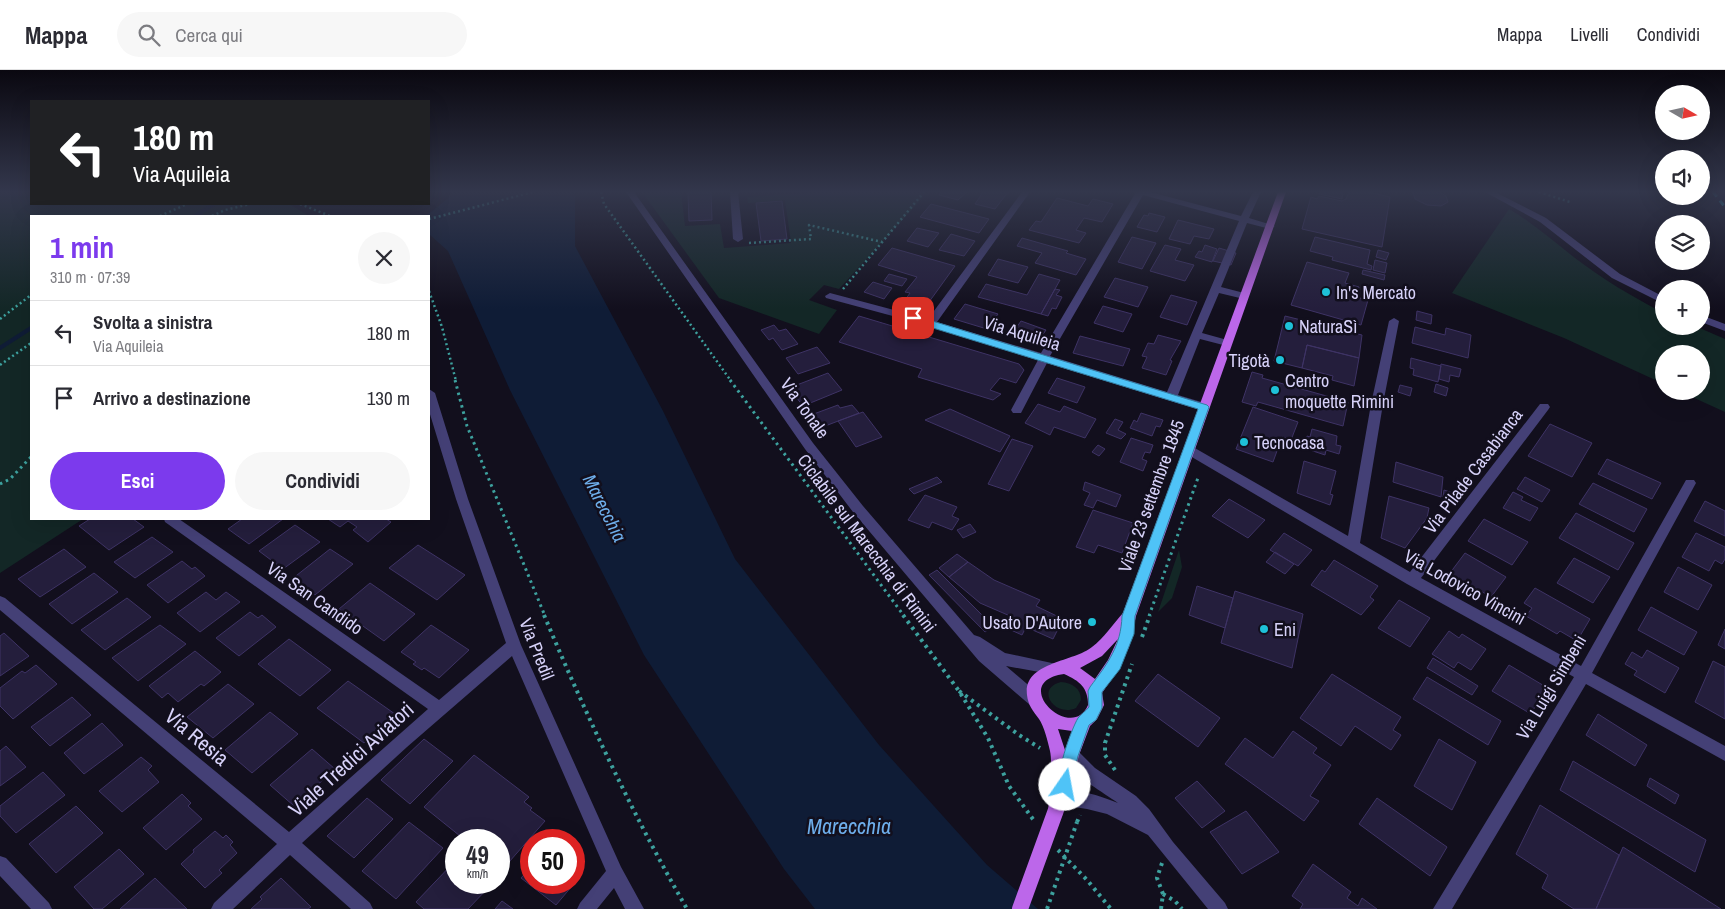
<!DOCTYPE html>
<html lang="it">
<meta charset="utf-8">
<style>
body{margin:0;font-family:"Archivo Narrow",sans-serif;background:#f7f7f7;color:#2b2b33;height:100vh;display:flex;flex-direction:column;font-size:19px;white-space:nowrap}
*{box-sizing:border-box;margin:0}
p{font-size:16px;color:#7c7c81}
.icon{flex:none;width:28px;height:28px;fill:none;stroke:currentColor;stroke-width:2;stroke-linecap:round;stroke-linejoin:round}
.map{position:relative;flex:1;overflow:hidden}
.drawer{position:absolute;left:30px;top:145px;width:400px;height:305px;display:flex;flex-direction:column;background:#fff;border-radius:0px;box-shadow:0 5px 20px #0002}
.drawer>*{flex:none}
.top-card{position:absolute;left:30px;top:30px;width:400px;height:105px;border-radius:0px;box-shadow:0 5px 20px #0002;background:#202124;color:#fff;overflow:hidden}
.needle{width:32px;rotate:99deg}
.fabs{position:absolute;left:1655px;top:15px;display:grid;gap:10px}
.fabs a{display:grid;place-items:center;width:55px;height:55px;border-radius:50%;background:#fff;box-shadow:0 5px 20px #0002;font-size:25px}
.speed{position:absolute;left:445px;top:759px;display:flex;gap:10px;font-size:25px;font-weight:700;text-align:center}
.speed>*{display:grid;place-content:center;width:65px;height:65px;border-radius:50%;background:#fff;box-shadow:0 5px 20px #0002;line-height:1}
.speed small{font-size:12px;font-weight:400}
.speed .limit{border:8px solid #d22;background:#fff;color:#111}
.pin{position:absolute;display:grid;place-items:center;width:42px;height:42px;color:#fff;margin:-21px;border-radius:10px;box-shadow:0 2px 8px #0006}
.me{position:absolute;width:55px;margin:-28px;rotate:12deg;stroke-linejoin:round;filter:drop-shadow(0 0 4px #0008)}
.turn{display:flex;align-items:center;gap:18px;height:105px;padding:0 20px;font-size:22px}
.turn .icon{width:65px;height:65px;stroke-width:2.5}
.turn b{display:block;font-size:35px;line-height:42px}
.round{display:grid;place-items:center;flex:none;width:52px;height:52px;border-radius:26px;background:#f7f7f7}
.headline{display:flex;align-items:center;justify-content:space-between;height:85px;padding:0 20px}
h1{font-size:30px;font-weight:800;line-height:38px;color:#7c3aed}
.action{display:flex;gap:10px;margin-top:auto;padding:10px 20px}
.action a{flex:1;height:58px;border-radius:30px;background:#7c3aed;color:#fff;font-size:20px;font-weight:800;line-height:58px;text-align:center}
.action a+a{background:#f7f7f7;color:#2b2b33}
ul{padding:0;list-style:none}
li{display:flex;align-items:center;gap:15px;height:65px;padding:0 20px;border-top:1px solid #e1e1e2}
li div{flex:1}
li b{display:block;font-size:19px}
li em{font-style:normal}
header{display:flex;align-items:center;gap:30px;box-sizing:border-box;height:70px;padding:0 25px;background:#fff;border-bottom:1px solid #e1e1e2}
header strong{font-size:24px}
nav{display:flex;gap:28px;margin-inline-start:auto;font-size:18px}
.search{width:350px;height:45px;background:#f7f7f7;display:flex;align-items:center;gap:12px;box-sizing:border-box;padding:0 18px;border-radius:28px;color:#7c7c81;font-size:19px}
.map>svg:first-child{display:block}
</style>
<header>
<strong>Mappa</strong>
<div class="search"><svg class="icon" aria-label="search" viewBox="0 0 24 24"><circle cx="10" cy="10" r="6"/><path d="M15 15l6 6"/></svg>Cerca qui</div>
<nav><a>Mappa</a><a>Livelli</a><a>Condividi</a></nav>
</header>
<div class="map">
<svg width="1725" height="839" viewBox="0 0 1725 839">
<rect width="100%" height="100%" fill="#120f1d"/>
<path fill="#132726" d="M0,122H31V134H289L309,146H31V449H83L0,503Z
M642,122H681L685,156L720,154L724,178L791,173L785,130L748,133L747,127L824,122H928L839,219L824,215L809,230L837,240L819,264L719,228Z
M1509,139C1533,153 1553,171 1575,188C1603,209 1632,227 1664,243V256H1695L1725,269V342L1679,321H1701V284H1664V314L1564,268L1452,223Z
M1179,480L1182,497L1172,528L1158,542Z
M1061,612C1072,613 1081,618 1081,630L1076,638C1054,648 1035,618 1061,612Z"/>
<path fill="#0f1c36" d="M453,122H575V176L663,341L735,489L879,675L987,795L1038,839H815L784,799L644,585L510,320L448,181L429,164V146H426L451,126Z"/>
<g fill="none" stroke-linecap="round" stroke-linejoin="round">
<path stroke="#0f1c36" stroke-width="4" d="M195,146L214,134
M0,278L31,258"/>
</g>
<path fill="#241e3c" stroke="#3e3365" d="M688,122H711L712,150L689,151Z
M941,122H967L958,130L939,125Z
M983,122H1008L995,139L975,134Z
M1319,122H1343L1342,129L1319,124Z
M1349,122H1368L1390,127L1382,177L1302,159L1311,127L1317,129L1319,126L1342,131L1346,129Z
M1413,122H1440L1446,126L1448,132L1441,136L1427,135L1415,129Z
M1057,128L1088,136L1093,129L1113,134L1102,152L1084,148L1076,160L1086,163L1079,173L1029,160L1036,151L1041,152Z
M782,131L787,169L761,171L756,133Z
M931,134L989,149L979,163L920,147Z
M1149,143L1165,147L1157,162L1137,157L1144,145L1148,146Z
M1178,150L1214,159L1209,169L1194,166L1190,174L1169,169Z
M917,158L939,163L928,177L907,171Z
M951,164L975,171L964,186L939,180Z
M1132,167L1156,173L1142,199L1118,192Z
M1315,167L1370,180L1367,194L1372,196L1371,200L1332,190L1333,187L1310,181Z
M1022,168L1068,181L1066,183L1086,189L1076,205L1035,193L1042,183L1017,176Z
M1165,175L1181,179L1175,190L1194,195L1185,211L1150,201Z
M1205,175L1217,179L1212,192L1195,187L1199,181L1202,182Z
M892,178L955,196L924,239L903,233L910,223L905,222L917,207L878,195Z
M1219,178L1236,183L1231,195L1213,191Z
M1378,180L1389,183L1386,190L1376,187Z
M998,189L1028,197L1018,213L988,205Z
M1375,190L1387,193L1385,203L1373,200Z
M1307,192L1349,203L1345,213L1359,217L1356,227L1368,230L1361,255L1291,235Z
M1363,200L1385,205L1384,210L1362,204Z
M889,204L907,209L902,216L884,211Z
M1039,204L1060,210L1041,244L978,227L986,214L1027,225Z
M1115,208L1148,217L1138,237L1104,227Z
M873,212L892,218L884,229L864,222Z
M1055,219L1060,220L1056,225L1062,227L1056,239L1052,238L1048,246L1041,244Z
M1171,225L1197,232L1187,255L1160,247Z
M965,234L998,244L987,259L954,249Z
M1103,236L1132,244L1123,262L1094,253Z
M1417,241L1432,245L1431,254L1416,250Z
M859,246L1019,294L1024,300L1016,313L1000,308L990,320L1001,324L993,330L918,307L922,299L839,272Z
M1285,246L1362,265L1359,288L1307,275L1302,298L1274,291Z
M1021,251L1046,260L1037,273L1012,264Z
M774,255L779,261L786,259L798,274L782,280L773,268L769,270L761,260Z
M1415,257L1445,265L1446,258L1471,265L1468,288L1412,273Z
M1158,265L1181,271L1170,290L1172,291L1166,305L1142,298L1147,287L1142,286L1148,273L1154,274Z
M1080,266L1130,279L1123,296L1073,283Z
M1307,275L1359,288L1354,316L1332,310L1333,306L1302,298Z
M817,277L830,293L798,304L786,288Z
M1411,288L1441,296L1438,312L1413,305L1414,299L1410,298Z
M1441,294L1461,299L1459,307L1450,305L1449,312L1439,309Z
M1252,302L1263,305L1262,308L1348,332L1343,356L1258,332L1256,336L1242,332Z
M828,303L842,320L803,336L789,318Z
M1057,308L1085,317L1077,333L1048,323Z
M1436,314L1448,318L1446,326L1434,322Z
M1400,315L1412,318L1410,326L1398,322Z
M1038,334L1060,342L1064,336L1096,349L1085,368L1054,357L1050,365L1025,353Z
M838,335L840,338L852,335L859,343L820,358L811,345Z
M1253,337L1298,352L1291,370L1282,367L1273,392L1236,379Z
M950,339L1010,366L1000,382L925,350Z
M863,342L882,367L856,377L838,351Z
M1141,343L1163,350L1160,357L1156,356L1152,366L1130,358L1134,350L1137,352Z
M1115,349L1123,352L1118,360L1126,364L1121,369L1106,363Z
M1550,354L1592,373L1572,407L1528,386Z
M1312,359L1337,366L1336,375L1341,376L1339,384L1326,380L1325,385L1304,378L1307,366L1310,367Z
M1131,368L1153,375L1150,383L1145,382L1142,389L1147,391L1143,401L1120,392Z
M1012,369L1033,376L1009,421L988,414Z
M1098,375L1105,379L1099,386L1092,382Z
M1607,389L1661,413L1652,429L1598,404Z
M1304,391L1336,401L1330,424L1333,425L1330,435L1297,423Z
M1396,392L1443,407L1441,427L1393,412Z
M937,407L942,412L914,424L909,419Z
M1525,407L1550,420L1542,432L1517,419Z
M1085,412L1121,425L1116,437L1097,430L1093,438L1084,435L1090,423L1083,420Z
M1593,413L1647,439L1634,462L1579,434Z
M1444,420L1453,423L1452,430L1443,427Z
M1513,422L1523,427L1521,430L1538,438L1530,451L1503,438Z
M925,425L957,437L952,446L959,449L952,460L932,452L929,458L908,450Z
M1389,426L1429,438L1427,448L1405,478L1381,468Z
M1229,429L1265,450L1248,468L1212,446Z
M1705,431L1725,441V466L1694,451Z
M1093,440L1133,453L1122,483L1098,475L1094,483L1076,477Z
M1576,443L1634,473L1618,500L1559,468Z
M90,449H133L144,457L109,480L79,456Z
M242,449H283L249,474L228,459Z
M328,449H386L391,452L368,472L353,460L357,457L348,451L340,457Z
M1484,449L1528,472L1512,495L1468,471Z
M970,454L976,462L963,468L957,460Z
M295,455L320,472L283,499L259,481Z
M1284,463L1312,480L1298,496L1270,480Z
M1696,463L1725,477V489L1722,494L1715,490L1709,501L1682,487Z
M152,467L173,482L135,508L114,492Z
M418,475L465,505L437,530L389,498Z
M64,479L86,497L40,527L18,509Z
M330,479L353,494L315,525L292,509Z
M1275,482L1294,494L1285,504L1266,492Z
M1465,483L1506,507L1491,527L1450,503Z
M957,484L968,492L949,507L939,498Z
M1574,488L1610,507L1593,533L1557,513Z
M1334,490L1378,516L1370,527L1374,530L1361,545L1311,515L1322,500L1325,502Z
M182,491L192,499L195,497L205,506L168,533L147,515Z
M968,492L994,510L1040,530L1036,536L1063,549L1053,569L1026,557L1022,565L1011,560L1017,549L980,533L949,507Z
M1678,497L1712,515L1698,540L1664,522Z
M937,500L993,556L985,562L929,505Z
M94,503L118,522L72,554L49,534Z
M370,513L415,544L384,571L339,539Z
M1197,516L1233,528L1225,558L1189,545Z
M1535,518L1590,549L1577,571L1560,561L1557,564L1526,546L1532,538L1524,533Z
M1235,521L1303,544L1292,598L1221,573Z
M206,522L216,530L226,522L240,532L200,562L177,543Z
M127,528L151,547L105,580L81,560Z
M1399,530L1430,548L1410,577L1378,558Z
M1651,537L1697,562L1684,585L1638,560Z
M250,542L258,548L262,545L276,557L239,586L216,568Z
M160,555L186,574L138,611L112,588Z
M431,555L469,580L439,608L424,598L422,600L413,594L416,592L401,582Z
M1725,559V579L1718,575Z
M1449,561L1459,568L1462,564L1486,579L1471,600L1458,592L1454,598L1432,584Z
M4,563L29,586L0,606V566Z
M289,569L331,600L300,626L258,594Z
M1647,580L1679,598L1665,623L1634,605L1637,601L1625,594L1632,582L1642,588Z
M195,581L221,602L204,616L201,614L178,632L168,623L162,628L149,616Z
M1433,588L1478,616L1472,625L1427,598Z
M1713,591L1725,597V649L1695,632Z
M36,595L57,614L13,649L0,636V618L22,601L25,603Z
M1509,595L1546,617L1531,644L1492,621Z
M1158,604L1220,648L1198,677L1135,631Z
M1332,604L1401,647L1393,660L1401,665L1391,680L1355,656L1341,676L1300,648Z
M1427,607L1501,651L1488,675L1413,629Z
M348,611L395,644L364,673L317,638Z
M228,614L254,634L213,668L187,647Z
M72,627L91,645L50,676L31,657Z
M270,642L298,664L252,703L225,680Z
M1598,644L1647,675L1635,696L1586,665Z
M102,653L123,675L84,704L64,683Z
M1293,661L1317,678L1313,683L1331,695L1310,726L1319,731L1304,751L1225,694L1245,668L1273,688Z
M424,669L453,691L410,734L381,710Z
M1439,669L1476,692L1452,740L1414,716Z
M6,676L26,697L0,716V681Z
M312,679L335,699L294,736L270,715Z
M474,685L529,727L524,732L532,738L530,740L545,751L502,800L499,797V770H465L424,737Z
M141,687L152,696L148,700L159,712L122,742L99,721Z
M1573,691L1706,770L1695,802L1560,720Z
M43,702L65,725L16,763L0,746V736Z
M1650,708L1679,725L1675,734L1647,716Z
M1197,711L1225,741L1202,758L1175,728Z
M182,724L191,733L188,736L202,749L166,780L143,758Z
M367,728L393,749L354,788L327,766Z
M1377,728L1447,777L1430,806L1359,754Z
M1540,735L1619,785L1596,839H1574L1542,818L1548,805L1516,784Z
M76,736L103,763L56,803L29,774Z
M1246,741L1279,782L1242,804L1210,762Z
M409,752L443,778L396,829L362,801Z
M215,761L223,768L226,765L233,772L230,775L237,783L219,800L222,803L205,818L181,794L194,782L193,780Z
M1623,777L1721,839H1596Z
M119,779L144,804L102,839H94L74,817Z
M455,791L456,812H482L488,818L468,839H424L416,832Z
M1313,794L1351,822L1347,828L1358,836L1362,828L1377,839H1300L1303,834L1292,826Z
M531,797V812H574V799L578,809L556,835L521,808Z
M155,808L187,839H120Z
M281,808L311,837L308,839H251L262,829L260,827Z
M502,831L513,839H495Z"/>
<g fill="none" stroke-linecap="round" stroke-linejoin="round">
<path stroke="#3da19e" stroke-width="2.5" stroke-dasharray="2 3" stroke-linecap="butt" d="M601,122L604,134L731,311
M1539,122L1570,132
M300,134L330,146
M160,146L187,134
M212,146L225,140L250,134
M429,149L533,122
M749,173L811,169L809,155L882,172
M843,219L924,122
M429,221L442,257L456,311
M0,249L31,225
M0,295L31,273"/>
<path stroke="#3da19e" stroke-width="3" stroke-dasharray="2.5 4" stroke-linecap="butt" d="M455,310L467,356L545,546
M730,310L904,546
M0,414L10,409L31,387
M1149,546L1199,405"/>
<path stroke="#3da19e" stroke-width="4" stroke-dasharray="3 4.5" stroke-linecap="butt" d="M544,545C586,645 633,745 687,839
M903,545L959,621L988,668L1009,716L1035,752
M1142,567L1150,545
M959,621L1019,665L1040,678
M1115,700L1105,685V673L1132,594
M1077,752L1080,745
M1058,780L1087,810L1111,839
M1162,793L1157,808L1163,824
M1161,839L1163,824L1175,831L1182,839"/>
<path fill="#444076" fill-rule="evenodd" d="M626,122H634L813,373L863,436L974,565L980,567L1005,583L1061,595L1063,599L1061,603L1056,605L1006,596L1040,625L1042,630L1040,635L1035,637L1030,635L979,591L853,442L805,379Z
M730,122H738L743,169L738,172L733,169Z
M1022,122H1030L937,252L1041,283L1136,122H1150L1241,146L1253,122H1261L1249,148L1275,156L1270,159L1247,153L1221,217L1248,224L1249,226L1244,229L1219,223L1202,263L1231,271L1232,273L1227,276L1200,269L1178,325L1208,334L1210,337L1208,340H1200L1047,293L1021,343H1013L1011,340L1038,290L926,255L826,228L825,226L830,223L928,249ZM1143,125L1239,151L1167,322L1050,286Z
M1485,122H1495L1546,148L1620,204L1664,227V234L1612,208L1540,152Z
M1701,245L1725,254V261L1701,252Z
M1394,248L1399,251L1383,334L1360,473L1410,502L1540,334H1548L1550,337L1548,340L1421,508L1581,596L1686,410H1694L1696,413L1592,603L1725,676V691L1586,614L1452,839H1433L1574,607L1407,514L1185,383L1183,380L1185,377H1193L1348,466L1371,334L1389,251Z
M429,319L435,323L468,429L521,575L621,797L644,839H625L614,818L597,839H577L580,833L606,801L512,586L407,677L302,773L370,833L373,839H351L290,785L233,839H211L214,833L277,774L0,540V526L5,528L289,762L428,639L165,452L164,449H179L439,630L506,573L456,429L429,341Z
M1071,678L1077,680L1095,698L1136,726L1149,739L1173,772L1225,833L1228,839H1208L1148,765L1107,744L1087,739L1055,734L1053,729L1055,724C1074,716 1100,726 1118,733C1100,720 1072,706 1063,685L1065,680Z
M0,786L6,788L49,833L52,839H31L0,806Z"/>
<path fill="#bc67ea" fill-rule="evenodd" d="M1278,122H1286L1136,546L1129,577L1118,599L1102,623L1104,635L1097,649L1090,656L1079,685L1070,721L1066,723L1062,746L1056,748L1050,746C1045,733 1054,700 1050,681C1048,672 1044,656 1039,649C1033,641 1028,635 1027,625C1023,592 1074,592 1092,577C1104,568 1113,554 1123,543ZM1118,569L1108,590L1095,609L1080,598L1102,586ZM1064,604C1080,611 1088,618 1088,635C1072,674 1007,612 1064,604ZM1058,659L1072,661L1065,680Z"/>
<path stroke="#1ec1d8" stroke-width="3" stroke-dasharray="6 5" stroke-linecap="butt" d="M1713,122L1725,137"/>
<path stroke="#3da19e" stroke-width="4" stroke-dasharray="3 4.5" stroke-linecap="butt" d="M1047,839L1077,752"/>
<path stroke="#bc67ea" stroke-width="16" d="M1020,839L1056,740"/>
</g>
<linearGradient id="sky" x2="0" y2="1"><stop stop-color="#0a0810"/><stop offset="0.51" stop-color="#33374c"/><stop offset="1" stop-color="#33374c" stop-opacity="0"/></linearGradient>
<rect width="1725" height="239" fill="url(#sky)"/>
<path fill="#4fc3f7" stroke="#337fa1" d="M910,246H916L1207,335L1209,337L1135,546L1134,564L1120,599L1102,622V638L1096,650L1089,655L1078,686L1070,720L1065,722L1060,720C1054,707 1071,660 1078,648C1081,644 1086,641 1089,637L1088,621L1090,617C1108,593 1121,576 1122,546L1198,339L910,251Z"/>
<g fill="#1ec1d8" stroke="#120f1d" stroke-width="2">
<circle cx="1326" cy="222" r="5"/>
<circle cx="1289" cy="256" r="5"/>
<circle cx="1280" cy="290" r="5"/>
<circle cx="1275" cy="320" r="5"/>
<circle cx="1244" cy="372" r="5"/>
<circle cx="1092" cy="552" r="5"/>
<circle cx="1264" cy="559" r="5"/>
</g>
<g text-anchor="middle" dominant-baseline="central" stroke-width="5" stroke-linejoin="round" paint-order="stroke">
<g font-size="18" fill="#d7d2f9" stroke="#120f1d" text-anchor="start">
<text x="1336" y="222">In's Mercato</text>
<text x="1299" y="256">NaturaSì</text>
<text x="1270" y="290" text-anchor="end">Tigotà</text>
<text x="1285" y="310">Centro<tspan x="1285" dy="21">moquette Rimini</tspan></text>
<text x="1254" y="372">Tecnocasa</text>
<text x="1082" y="552" text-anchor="end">Usato D'Autore</text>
<text x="1274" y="559">Eni</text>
</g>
<g font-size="18" fill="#d7d2f9" stroke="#120f1d">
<text transform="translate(1022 263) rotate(17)">Via Aquileia</text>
<text transform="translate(805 338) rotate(54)">Via Tonale</text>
<text transform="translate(1473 401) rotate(-53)">Via Pilade Casabianca</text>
<text transform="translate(1151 426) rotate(-70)">Viale 23 settembre 1845</text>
<text transform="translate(867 473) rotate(53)">Ciclabile sul Marecchia di Rimini</text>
<text transform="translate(1465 517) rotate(29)">Via Lodovico Vincini</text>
<text transform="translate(315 528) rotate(35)">Via San Candido</text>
<text transform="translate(537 579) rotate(68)">Via Predil</text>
<text transform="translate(1551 617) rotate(-59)">Via Luigi Simbeni</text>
</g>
<g font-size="19" font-style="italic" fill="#6eaeeb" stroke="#120f1d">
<text transform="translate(605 438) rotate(63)">Marecchia</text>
</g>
<g font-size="21" fill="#d7d2f9" stroke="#120f1d">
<text transform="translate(197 667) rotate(40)">Via Resia</text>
<text transform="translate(351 689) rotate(-42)">Viale Tredici Aviatori</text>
</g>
<g font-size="22" font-style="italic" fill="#6eaeeb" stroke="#120f1d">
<text x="849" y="756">Marecchia</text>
</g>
</g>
</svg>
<div class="fabs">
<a><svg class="needle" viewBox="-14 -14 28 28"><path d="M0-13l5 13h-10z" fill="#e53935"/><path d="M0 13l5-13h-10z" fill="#7c7c81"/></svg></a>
<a><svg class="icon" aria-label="sound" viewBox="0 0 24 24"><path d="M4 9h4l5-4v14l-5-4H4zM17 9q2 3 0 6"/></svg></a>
<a><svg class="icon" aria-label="layers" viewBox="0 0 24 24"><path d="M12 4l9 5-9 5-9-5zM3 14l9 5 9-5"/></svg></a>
<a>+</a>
<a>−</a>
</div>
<div class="speed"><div>49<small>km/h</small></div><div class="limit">50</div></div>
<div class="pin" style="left:913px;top:248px;background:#d93025"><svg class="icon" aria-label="arrive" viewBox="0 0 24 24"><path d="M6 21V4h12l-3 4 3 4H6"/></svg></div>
<svg class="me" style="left:1065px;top:715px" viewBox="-20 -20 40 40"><circle r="19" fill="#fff"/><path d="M0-13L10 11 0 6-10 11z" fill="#4fc3f7"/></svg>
<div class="top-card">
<div class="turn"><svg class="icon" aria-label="left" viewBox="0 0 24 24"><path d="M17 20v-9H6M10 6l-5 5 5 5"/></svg><div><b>180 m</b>Via Aquileia</div></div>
</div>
<section class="drawer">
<div class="headline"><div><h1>1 min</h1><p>310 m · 07:39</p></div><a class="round"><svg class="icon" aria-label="close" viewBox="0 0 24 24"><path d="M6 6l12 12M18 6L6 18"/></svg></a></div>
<ul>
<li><svg class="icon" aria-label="left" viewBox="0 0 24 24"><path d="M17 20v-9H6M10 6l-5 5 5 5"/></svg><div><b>Svolta a sinistra</b><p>Via Aquileia</p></div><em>180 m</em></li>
<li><svg class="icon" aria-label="arrive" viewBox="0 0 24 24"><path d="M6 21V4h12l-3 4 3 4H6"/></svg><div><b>Arrivo a destinazione</b></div><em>130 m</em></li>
</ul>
<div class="action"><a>Esci</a><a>Condividi</a></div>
</section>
</div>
